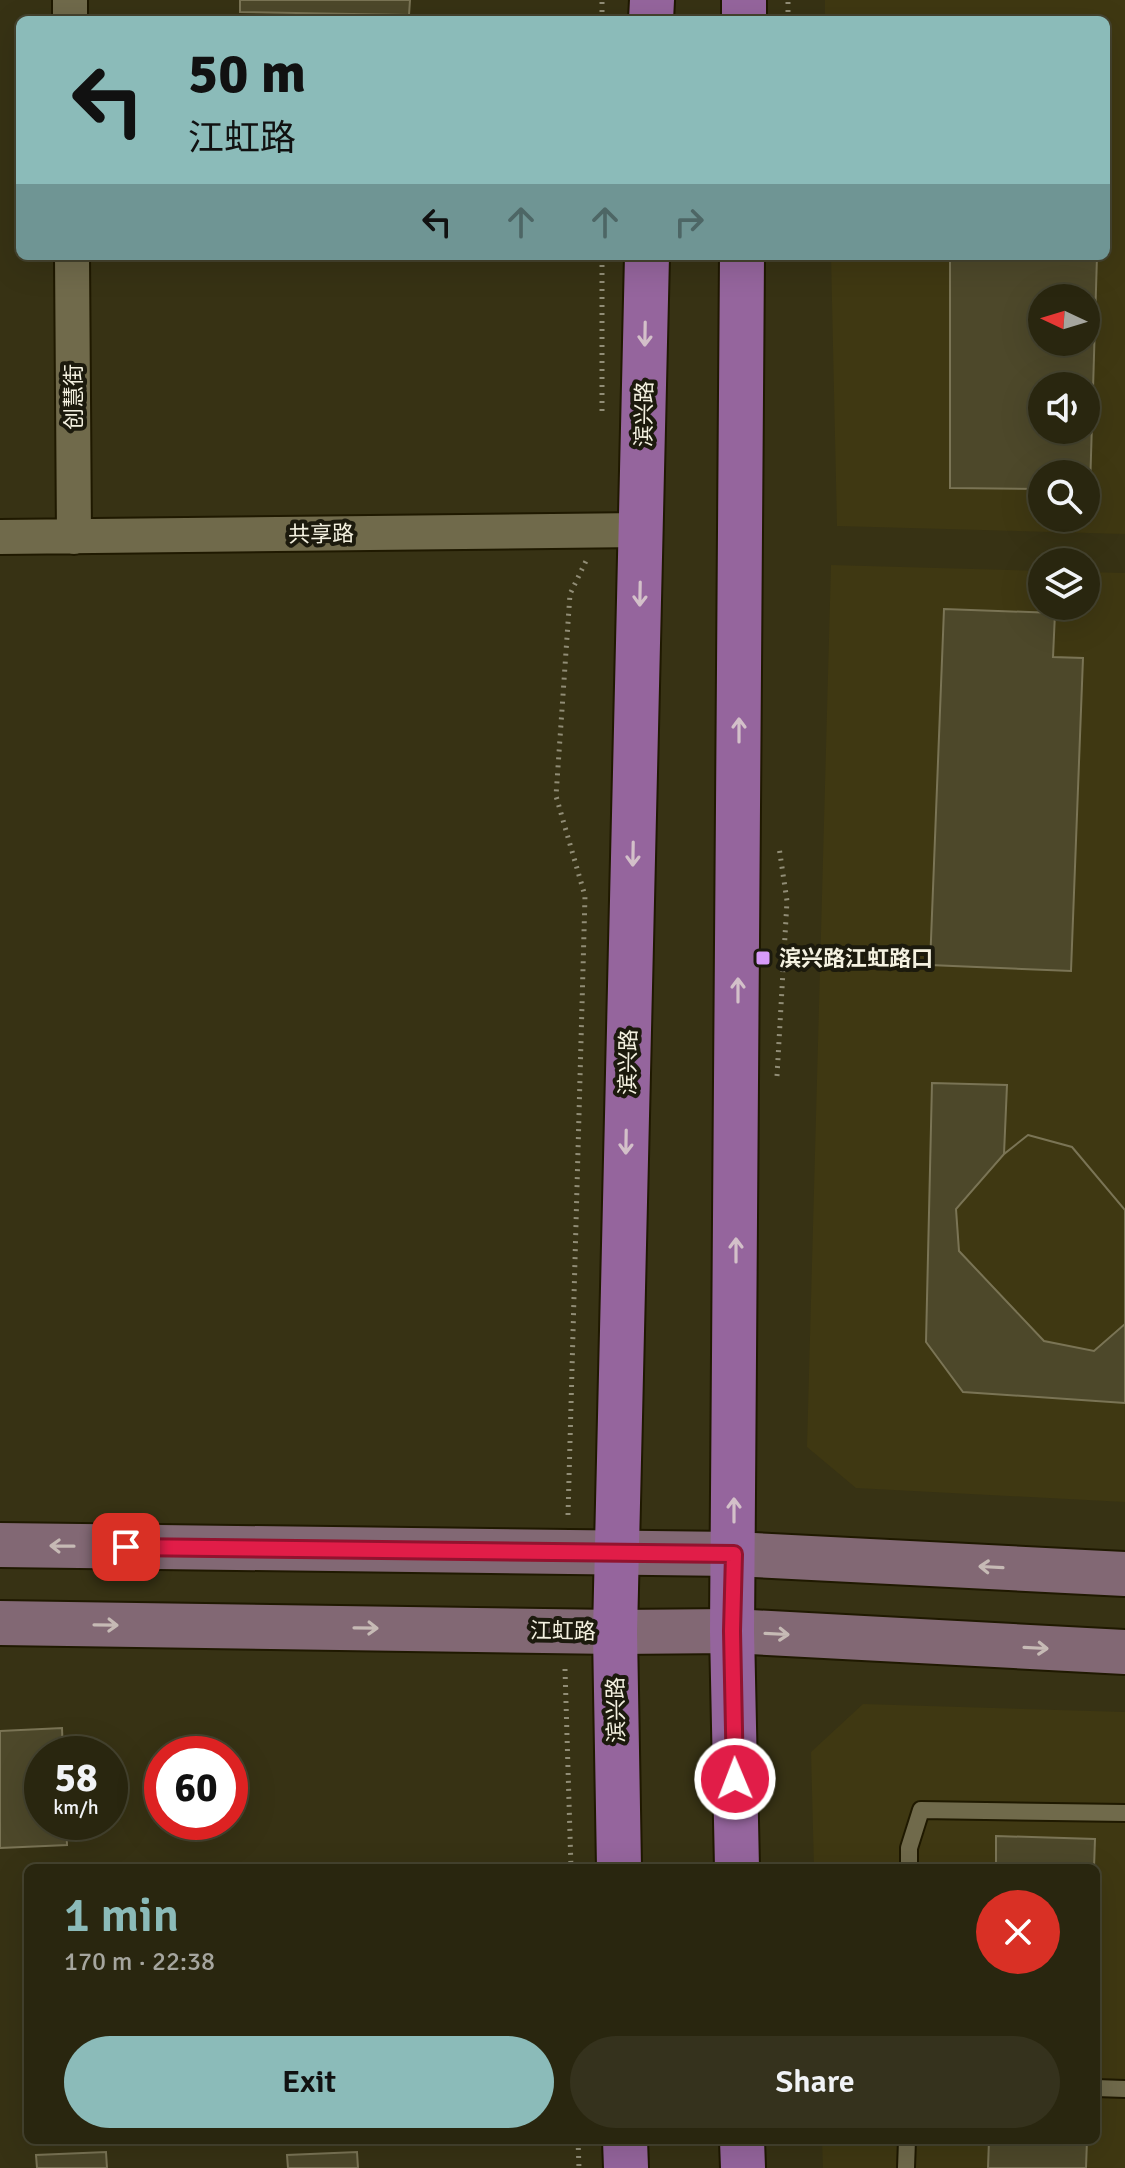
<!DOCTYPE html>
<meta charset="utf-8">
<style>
body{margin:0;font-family:Signika,"Noto Sans SC",sans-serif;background:#35321d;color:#f1f3f6;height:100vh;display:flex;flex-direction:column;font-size:30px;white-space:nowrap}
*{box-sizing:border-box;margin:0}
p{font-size:26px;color:#a5a59e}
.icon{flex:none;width:44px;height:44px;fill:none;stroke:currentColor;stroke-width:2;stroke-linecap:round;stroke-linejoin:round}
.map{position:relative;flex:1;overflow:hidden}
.details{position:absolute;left:24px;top:1864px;width:1076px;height:280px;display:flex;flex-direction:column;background:#29260f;border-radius:12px;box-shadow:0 8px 32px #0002,0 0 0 2px #45432f}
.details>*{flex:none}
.banner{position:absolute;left:16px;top:16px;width:1094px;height:244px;border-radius:12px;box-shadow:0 8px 32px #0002,0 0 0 2px #45432f;background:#8bbbb9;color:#111;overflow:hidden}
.needle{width:52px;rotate:274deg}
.controls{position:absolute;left:1028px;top:284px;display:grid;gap:16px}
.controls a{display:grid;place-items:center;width:72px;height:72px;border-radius:50%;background:#29260f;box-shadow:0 8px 32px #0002,0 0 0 2px #45432f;font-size:40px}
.speed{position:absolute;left:24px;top:1736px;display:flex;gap:16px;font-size:40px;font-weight:700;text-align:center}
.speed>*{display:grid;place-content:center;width:104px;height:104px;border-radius:50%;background:#29260f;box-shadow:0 8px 32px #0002,0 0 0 2px #45432f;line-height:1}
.speed small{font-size:20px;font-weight:400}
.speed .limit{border:12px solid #d22;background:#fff;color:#111}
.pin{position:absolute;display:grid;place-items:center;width:68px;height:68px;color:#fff;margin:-34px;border-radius:16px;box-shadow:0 4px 12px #0006}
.me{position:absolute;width:88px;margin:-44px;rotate:359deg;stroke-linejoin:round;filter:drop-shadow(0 0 6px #0008)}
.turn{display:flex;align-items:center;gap:28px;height:168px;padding:0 40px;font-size:36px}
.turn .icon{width:104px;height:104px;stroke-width:2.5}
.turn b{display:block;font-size:56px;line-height:68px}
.lanes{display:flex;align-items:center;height:76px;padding:0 40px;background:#0003;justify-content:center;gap:40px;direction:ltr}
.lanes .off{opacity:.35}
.round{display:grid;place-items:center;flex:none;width:84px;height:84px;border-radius:42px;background:#35321d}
.head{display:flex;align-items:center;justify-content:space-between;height:136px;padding:0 40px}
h1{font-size:48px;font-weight:600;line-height:60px;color:#8bbbb9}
.button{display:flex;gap:16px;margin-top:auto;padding:16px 40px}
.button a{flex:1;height:92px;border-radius:48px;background:#8bbbb9;color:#111;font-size:32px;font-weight:600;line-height:92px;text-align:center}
.button a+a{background:#35321d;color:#f1f3f6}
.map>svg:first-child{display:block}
</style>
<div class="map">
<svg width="1125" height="2168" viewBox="0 0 1125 2168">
<rect width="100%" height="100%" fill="#373214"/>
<path fill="#3f3812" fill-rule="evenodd" d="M825,0H1125V534L837,526L831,256H1106V20H825ZM1042,298H1086V342H1042ZM1042,386H1086V430H1042ZM1042,474H1086V518H1042Z
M831,565L1042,571V606H1086V572L1125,573V1502L856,1488L807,1447Z
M863,1704L1125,1712V2168H823L822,2140H1096V1868H814L811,1752Z"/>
<path fill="#4d482a" stroke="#7a7455" stroke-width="2" fill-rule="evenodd" d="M240,0H410L409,15L240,12Z
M950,256H1097L1090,489H1086V474H1042V489L950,488ZM1042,298H1086V342H1042ZM1042,386H1086V430H1042Z
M944,609L1055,613L1053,657L1083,658L1071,971L930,965Z
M932,1083L1007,1085L1004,1154L1028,1135L1072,1147L1125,1210V1403L963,1392L926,1342Z
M1028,1135L1072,1147L1125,1210V1324L1094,1351L1044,1341L959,1251L956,1209L1004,1154Z
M62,1728L63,1754H42V1822H66L67,1845L0,1848V1731Z
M996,1836L1095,1839L1094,1868H996Z
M989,2140H1087L1086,2168H988Z
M106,2152L107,2168H37L36,2155Z
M357,2152L358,2168H288L287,2155Z"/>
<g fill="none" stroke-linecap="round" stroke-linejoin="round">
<g stroke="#1f1900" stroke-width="20">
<path id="lane" d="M909,1868V1848L921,1810L1125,1813
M1096,2088L1125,2089
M906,2168L907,2140"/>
</g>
<g stroke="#1f1900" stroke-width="38">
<path id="street" d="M70,0V20
M72,256L74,537
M0,537L641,530"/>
</g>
<g stroke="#1f1900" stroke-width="48">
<path id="secondary" d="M0,1545L734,1554L1125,1574
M0,1623L615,1632L732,1631L1125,1652"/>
</g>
<g stroke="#1f1900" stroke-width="48">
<path id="primary" d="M651,20L652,0
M744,20V0
M619,1868L615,1632L647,256
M737,1868L732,1631L742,256
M625,2140L626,2168
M742,2140L743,2168"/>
</g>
<path stroke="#918d76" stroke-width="5" stroke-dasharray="2 6" stroke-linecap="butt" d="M602,20V0
M788,20V0
M602,411V256
M777,1076L787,901L779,847
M568,1515L585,896L556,796L570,594L586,561
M565,1669L571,1868
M578,2140L579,2168"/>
<use href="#lane" stroke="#706a4b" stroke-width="16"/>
<use href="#street" stroke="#706a4b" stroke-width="34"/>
<use href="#secondary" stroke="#826874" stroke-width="44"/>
<use href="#primary" stroke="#95659d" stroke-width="44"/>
</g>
<defs><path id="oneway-shaft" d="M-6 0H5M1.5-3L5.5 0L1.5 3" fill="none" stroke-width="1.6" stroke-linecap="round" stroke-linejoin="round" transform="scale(2)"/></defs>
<g stroke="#d3c0c9">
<use href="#oneway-shaft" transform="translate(645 334) rotate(91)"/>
<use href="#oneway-shaft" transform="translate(640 594) rotate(91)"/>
<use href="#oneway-shaft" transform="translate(739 730) rotate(-90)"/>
<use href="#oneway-shaft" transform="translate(633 854) rotate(91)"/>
<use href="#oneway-shaft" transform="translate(738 990) rotate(-90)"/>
<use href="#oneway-shaft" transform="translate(626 1142) rotate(91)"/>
<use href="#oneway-shaft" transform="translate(736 1250) rotate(-90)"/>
<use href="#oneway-shaft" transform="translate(734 1510) rotate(-90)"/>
</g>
<g stroke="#c6bab5">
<use href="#oneway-shaft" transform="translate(62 1546) rotate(-179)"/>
<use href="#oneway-shaft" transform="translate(991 1567) rotate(-177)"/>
<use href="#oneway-shaft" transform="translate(106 1625) rotate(1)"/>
<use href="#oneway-shaft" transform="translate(366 1628) rotate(1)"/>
<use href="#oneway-shaft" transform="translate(777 1634) rotate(3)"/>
<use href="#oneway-shaft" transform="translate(1036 1648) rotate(3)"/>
</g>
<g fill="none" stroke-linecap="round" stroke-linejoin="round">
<g stroke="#92132f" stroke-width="20">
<path id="route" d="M126,1547L734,1554L732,1631L735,1779"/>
</g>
<use href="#route" stroke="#e11d48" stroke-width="14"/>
</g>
<rect fill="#d79bf9" stroke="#1c1a0d" stroke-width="3" x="755" y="950" width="16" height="16" rx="4"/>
<g text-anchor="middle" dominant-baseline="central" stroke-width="8" stroke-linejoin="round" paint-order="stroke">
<g font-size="22" fill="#f4f1e0" stroke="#1c1a0d">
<text transform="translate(73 397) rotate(-90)">创慧街</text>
<text transform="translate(644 414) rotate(-89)">滨兴路</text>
<text transform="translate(321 534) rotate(-1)">共享路</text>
<text transform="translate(628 1062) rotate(-89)">滨兴路</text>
<text transform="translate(563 1631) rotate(1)">江虹路</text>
<text transform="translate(616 1710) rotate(-91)">滨兴路</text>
</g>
<g font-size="22" font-weight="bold" fill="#f4f1e0" stroke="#1c1a0d" text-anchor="start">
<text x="779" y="958">滨兴路江虹路口</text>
</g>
</g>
</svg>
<div class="controls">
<a><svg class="needle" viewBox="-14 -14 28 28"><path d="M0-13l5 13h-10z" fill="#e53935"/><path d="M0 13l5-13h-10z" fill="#a5a59e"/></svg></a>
<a><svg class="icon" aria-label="sound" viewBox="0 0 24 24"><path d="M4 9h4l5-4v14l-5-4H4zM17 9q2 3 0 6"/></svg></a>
<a><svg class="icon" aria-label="search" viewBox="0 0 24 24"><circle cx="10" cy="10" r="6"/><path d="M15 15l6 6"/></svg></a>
<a><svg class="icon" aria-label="layers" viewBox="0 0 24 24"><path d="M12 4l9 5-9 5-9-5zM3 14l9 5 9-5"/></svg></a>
</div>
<div class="speed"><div>58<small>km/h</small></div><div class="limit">60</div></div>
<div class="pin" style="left:126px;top:1547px;background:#d93025"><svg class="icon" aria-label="arrive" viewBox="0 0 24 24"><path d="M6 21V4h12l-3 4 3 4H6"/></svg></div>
<svg class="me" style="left:735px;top:1779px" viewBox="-20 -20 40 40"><circle r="17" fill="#e11d48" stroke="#fff" stroke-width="3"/><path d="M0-11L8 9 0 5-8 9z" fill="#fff"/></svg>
<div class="banner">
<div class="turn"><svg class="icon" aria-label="left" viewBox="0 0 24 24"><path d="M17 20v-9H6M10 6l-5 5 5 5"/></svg><div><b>50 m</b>江虹路</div></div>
<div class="lanes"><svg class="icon" aria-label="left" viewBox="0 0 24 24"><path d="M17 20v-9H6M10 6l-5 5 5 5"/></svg><svg class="icon off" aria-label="ahead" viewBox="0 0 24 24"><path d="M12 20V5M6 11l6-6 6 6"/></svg><svg class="icon off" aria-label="ahead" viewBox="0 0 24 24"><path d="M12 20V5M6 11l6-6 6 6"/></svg><svg class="icon off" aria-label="right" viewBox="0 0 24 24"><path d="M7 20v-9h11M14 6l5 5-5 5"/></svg></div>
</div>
<section class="details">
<div class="head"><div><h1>1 min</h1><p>170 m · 22:38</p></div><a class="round" style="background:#d93025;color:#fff"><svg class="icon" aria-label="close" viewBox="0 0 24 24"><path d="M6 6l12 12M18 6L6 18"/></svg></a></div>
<div class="button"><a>Exit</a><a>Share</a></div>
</section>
</div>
